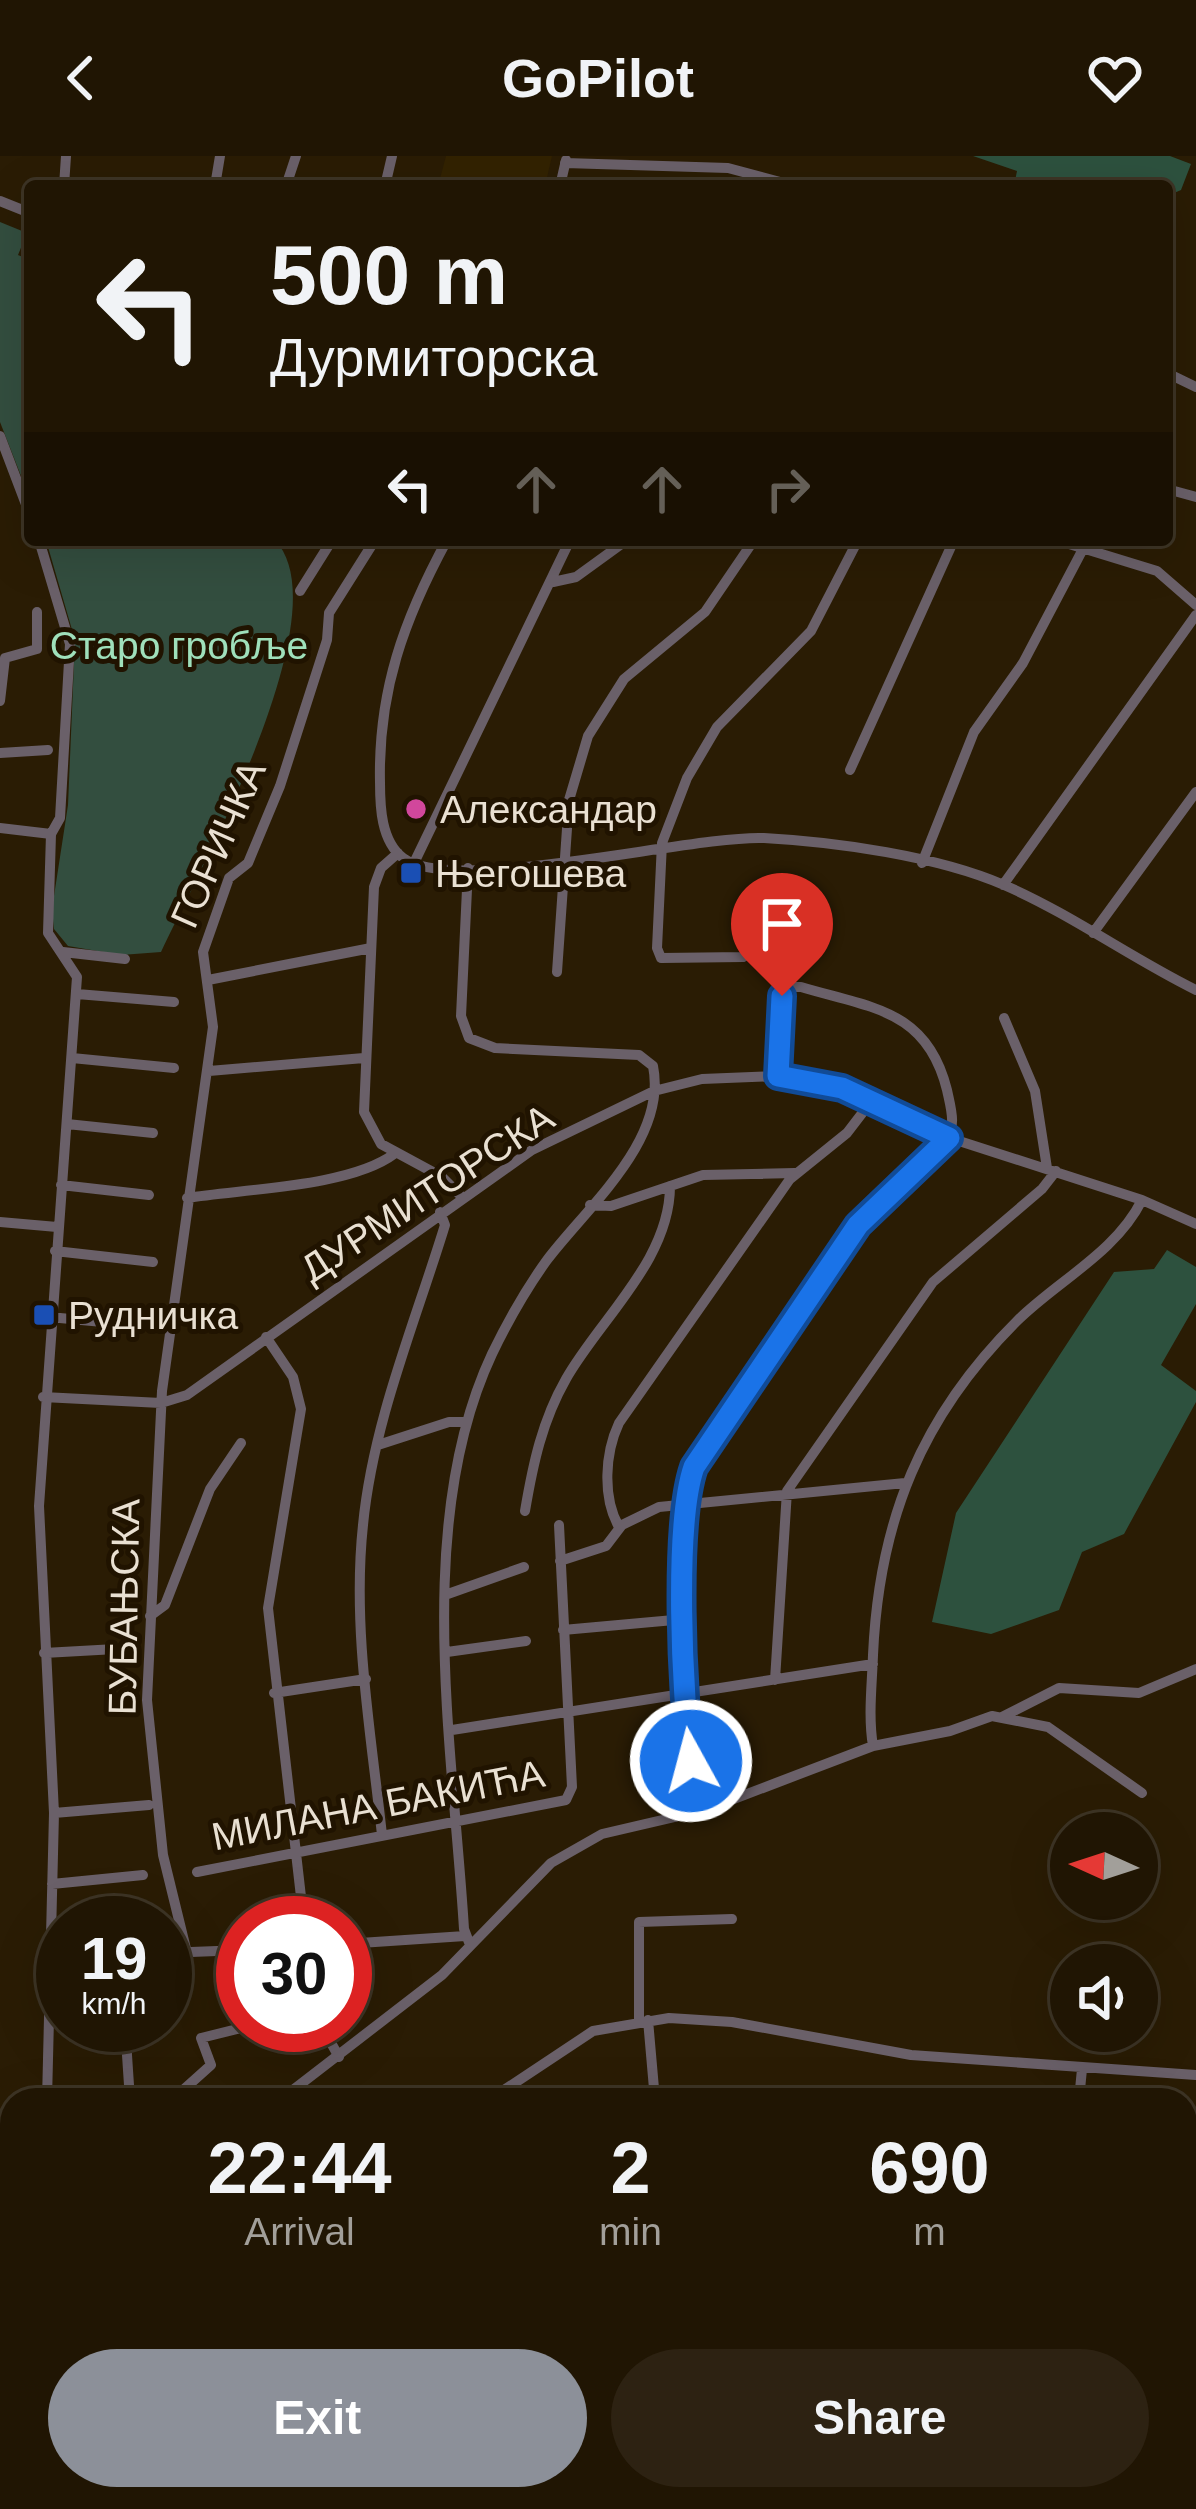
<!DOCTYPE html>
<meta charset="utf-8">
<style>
body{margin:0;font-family:Helvetica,sans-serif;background:#2d2212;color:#f1f3f6;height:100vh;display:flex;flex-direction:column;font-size:45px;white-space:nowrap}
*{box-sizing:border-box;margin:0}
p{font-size:39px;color:#a29f9a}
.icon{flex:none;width:66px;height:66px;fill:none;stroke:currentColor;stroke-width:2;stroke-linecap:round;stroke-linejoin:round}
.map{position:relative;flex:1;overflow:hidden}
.sheet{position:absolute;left:0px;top:1932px;width:1197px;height:423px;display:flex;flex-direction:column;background:#201503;border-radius:36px 36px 0 0;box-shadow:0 12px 48px #0002,0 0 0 3px #3d3425}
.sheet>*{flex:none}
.banner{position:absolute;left:24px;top:24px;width:1149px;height:366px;border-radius:12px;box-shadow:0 12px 48px #0002,0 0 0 3px #3d3425;background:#201503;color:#f1f3f6;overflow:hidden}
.needle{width:78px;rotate:273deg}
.controls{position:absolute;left:1050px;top:1656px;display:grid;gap:24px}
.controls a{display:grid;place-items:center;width:108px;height:108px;border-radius:50%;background:#201503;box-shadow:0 12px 48px #0002,0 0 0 3px #3d3425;font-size:60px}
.speed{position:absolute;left:36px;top:1740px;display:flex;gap:24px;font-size:60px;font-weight:700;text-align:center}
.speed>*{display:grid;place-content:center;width:156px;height:156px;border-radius:50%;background:#201503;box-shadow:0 12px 48px #0002,0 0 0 3px #3d3425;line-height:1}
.speed small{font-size:30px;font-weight:400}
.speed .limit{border:18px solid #d22;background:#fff;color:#111}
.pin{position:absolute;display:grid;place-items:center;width:102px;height:102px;color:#fff;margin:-123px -51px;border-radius:50% 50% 50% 0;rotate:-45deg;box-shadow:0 0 12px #0007}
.pin .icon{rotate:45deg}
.me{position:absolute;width:132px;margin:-66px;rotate:353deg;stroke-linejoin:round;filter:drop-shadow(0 0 9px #0008)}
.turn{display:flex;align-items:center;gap:42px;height:252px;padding:0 48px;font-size:54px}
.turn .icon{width:156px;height:156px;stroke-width:2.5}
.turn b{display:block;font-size:84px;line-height:102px}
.lanes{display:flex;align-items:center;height:114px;padding:0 48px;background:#0003;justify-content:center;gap:60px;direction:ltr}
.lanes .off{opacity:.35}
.eta{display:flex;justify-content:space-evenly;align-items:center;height:204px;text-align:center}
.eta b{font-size:72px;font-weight:800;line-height:84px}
.button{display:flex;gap:24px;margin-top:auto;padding:24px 48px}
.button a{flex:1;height:138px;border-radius:72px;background:#8c9099;color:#fff;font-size:48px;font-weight:800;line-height:138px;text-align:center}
.button a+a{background:#2d2212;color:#f1f3f6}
header{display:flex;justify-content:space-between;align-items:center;height:156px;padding:0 48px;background:#201503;font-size:54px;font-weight:800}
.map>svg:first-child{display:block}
</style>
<header><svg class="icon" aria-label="back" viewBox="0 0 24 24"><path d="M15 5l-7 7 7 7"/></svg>GoPilot<svg class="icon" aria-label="heart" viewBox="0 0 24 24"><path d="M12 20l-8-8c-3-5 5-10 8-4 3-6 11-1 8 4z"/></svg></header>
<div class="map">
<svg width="1196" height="2353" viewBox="0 0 1196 2353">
<rect width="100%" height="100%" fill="#2a1c04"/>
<path fill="#322201" d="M446,0H552L545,30H438Z"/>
<path fill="#334e3f" d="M0,66L27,77L18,99L30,104V343L0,266Z
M46,384H275C343,456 198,717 161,796L121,799L68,790L54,773L52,753L68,649L75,484Z"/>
<path fill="#2d513e" d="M973,0H1170L1191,8L1181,34L1167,40V30H1014L1017,15Z
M1167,1094L1196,1111V1148L1161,1209L1196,1235V1246L1124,1378L1082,1396L1059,1454L991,1478L932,1466L956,1357L1114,1116L1154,1113Z
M1196,2139V2353H1032L1040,2343H1185V2141Z
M170,2343H353L348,2353H167Z
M368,2343H736L737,2353H363Z
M833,2343H897L904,2353H820Z
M924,2343H1007L1015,2353H925Z"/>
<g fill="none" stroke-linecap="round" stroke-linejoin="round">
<path stroke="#6a6069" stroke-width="10" d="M565,7L728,12L795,30
M64,30L66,0
M215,30L220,0
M286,30L296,0
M385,30L392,0
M560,30L566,4
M0,45L30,57
M1167,217L1196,231
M0,280L30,359
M1167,333L1196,341
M39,384L70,488L60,662L51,678
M447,384C404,463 378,535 380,626C380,651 381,685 403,702C454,740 692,679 764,682C837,686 937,700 1004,729C1071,758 1131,802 1196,834
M1056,384L1157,415L1196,449
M285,385V384
M553,426L576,421L627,384
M300,435L332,384
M0,545L5,502L37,493V456
M0,597L48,594
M850,614L954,384
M0,672L51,678L48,777L77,821L39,1350L54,1657L47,1944
M398,697L381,712L374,731L364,956L381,988L442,1021L461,1040
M414,707L570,384
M922,707L974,576L1023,507L1083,393
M468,712L461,860L469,882L495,892L639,899L653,910C668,984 587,1051 547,1104C526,1133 508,1165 492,1198C413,1366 453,1593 464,1773L470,1789
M1003,729L1196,459
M1093,777L1196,636
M774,780L743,801L661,802L657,792L662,687L687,622L717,571L811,475L858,384
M63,796L125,803
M557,816L569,644L588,580L624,523L705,456L754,384
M208,824L371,792
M77,838L174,846
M1004,862L1035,935L1047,1012
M72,902L174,912
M209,915L364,902
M67,968L153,977
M61,1029L149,1039
M187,1042C242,1033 350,1031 394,998
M590,1049L611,1050L703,1019L795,1017
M0,1066L57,1071
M55,1095L153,1106
M49,1161L146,1170
M266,1181L293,1221L301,1253L268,1452L304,1767
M43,1241L161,1247L187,1239L532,994L654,935L702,923L778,920L827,927L925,974L1142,1044L1196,1068
M378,1289L449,1266H467
M525,1355C533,1308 542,1265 566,1223C600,1163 670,1104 670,1030
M619,1371C602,1341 605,1297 619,1267L790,1023L847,977L870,947
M560,1405L606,1390L622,1369L659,1351L905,1327
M445,1439L524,1411
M150,1460L165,1449L210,1333L241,1287
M563,1474L685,1463
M447,1496L526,1485
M44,1497L116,1493
M775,1524L787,1335L933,1126L1042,1033L1056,1015
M274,1537L366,1523
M1002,1561L1059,1532L1139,1537L1196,1513
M452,1574L873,1508
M873,1590C868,1560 872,1529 873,1499C879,1365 921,1260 1018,1164C1059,1124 1116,1096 1142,1044
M705,1654C674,1554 686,1449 685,1346L703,1294L858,1069C882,1037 925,1017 945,987C957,970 951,953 947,934C927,853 871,852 801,831H788L781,840L778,920
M54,1657L149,1649
M382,1679C371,1577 352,1471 363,1369C373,1266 415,1167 445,1069L440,1056
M197,1716L566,1644L572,1631L559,1369
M52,1728L143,1719
M345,1788L465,1780
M165,1797L243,1794
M187,1797L163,1699L147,1544L162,1235L213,871L203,796L229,722L248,707L280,630L327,484L329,457L375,384
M648,1864L655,1944
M639,1865V1766L732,1763
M125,1869L130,1944
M321,1869L339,1901
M172,1944L211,1909L201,1882L245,1871
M280,1944L442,1819L551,1707L602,1678L705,1654L873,1590L950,1575L992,1560L1048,1571L1142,1637
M489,1944L593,1875L669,1862L732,1866L911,1899L1196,1919
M1079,1944L1082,1913
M0,1993L12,1991
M0,2001L12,2004
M1185,2127H1196
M0,2242L12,2182"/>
<path stroke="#958594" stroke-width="15" d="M0,2152L12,2167
M67,2353L70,2343"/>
</g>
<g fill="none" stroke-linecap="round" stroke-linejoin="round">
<g stroke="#114b97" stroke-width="30">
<path id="route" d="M691,1605C682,1541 674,1368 694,1311L858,1069L949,982L842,932L778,920L782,840"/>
</g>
<use href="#route" stroke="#1a73e8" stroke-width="21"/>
</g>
<circle fill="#d1479c" stroke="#201300" stroke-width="4.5" cx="416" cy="653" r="12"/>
<g fill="#1a4fb4" stroke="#201300" stroke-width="4.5">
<rect x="399" y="705" width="24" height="24" rx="6"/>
<rect x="32" y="1147" width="24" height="24" rx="6"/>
</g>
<g text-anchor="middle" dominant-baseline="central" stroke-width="10" stroke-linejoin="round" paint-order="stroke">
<g font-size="39" fill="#9fe0bb" stroke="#201300">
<text x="179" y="489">Старо гробље</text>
</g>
<g font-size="39" fill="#e9e0d2" stroke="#201300" text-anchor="start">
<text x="440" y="653">Александар</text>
<text x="435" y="717">Његошева</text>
<text x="68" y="1159">Рудничка</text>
</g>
<g font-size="39" fill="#e9e0d2" stroke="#201300">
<text transform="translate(218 688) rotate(-66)">ГОРИЧКА</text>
<text transform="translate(427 1037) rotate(-33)">ДУРМИТОРСКА</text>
<text transform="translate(124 1451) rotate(-89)">БУБАЊСКА</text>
<text transform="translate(378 1649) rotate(-11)">МИЛАНА БАКИЋА</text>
</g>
</g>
</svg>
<div class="controls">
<a><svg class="needle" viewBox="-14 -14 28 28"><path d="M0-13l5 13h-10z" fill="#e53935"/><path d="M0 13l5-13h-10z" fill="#a29f9a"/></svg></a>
<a><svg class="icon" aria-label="sound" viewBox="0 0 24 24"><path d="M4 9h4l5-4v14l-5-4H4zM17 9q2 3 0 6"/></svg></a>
</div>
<div class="speed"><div>19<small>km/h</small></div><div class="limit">30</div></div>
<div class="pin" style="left:782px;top:840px;background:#d93025"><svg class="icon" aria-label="arrive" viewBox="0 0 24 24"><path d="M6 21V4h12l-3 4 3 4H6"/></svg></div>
<svg class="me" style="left:691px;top:1605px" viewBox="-20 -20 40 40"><circle r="17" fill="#1a73e8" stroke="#fff" stroke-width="3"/><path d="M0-11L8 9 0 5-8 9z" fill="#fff"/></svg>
<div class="banner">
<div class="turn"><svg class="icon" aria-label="left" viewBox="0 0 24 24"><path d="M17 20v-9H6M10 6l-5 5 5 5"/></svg><div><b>500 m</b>Дурмиторска</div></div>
<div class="lanes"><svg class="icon" aria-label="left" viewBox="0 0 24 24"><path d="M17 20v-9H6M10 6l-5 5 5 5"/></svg><svg class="icon off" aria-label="ahead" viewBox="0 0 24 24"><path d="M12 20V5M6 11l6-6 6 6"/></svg><svg class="icon off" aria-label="ahead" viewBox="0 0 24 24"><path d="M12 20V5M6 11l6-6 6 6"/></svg><svg class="icon off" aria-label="right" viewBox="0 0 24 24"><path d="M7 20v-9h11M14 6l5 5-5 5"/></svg></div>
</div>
<section class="sheet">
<div class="eta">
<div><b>22:44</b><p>Arrival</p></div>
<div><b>2</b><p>min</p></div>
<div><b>690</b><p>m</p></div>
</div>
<div class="button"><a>Exit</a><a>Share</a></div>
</section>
</div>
